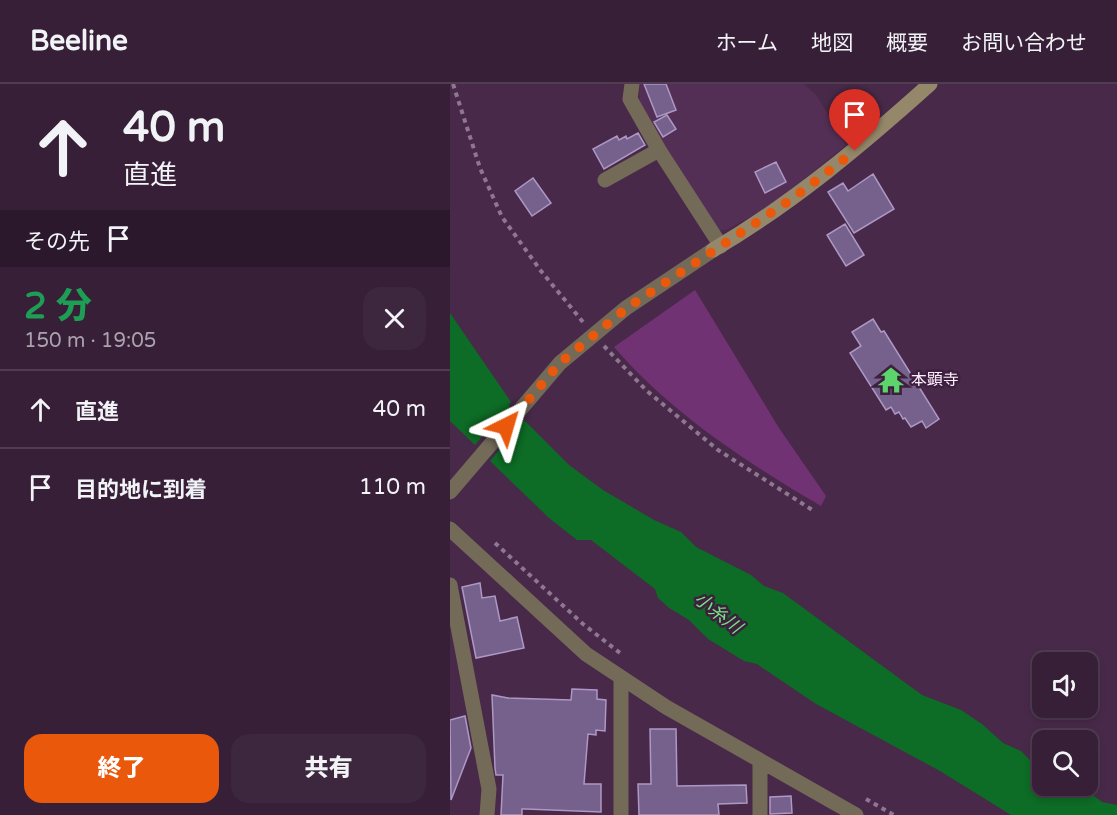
<!DOCTYPE html>
<html lang="ja">
<meta charset="utf-8">
<style>
body{margin:0;font-family:"Varela Round","Noto Sans JP",sans-serif;background:#3d273f;color:#f1f3f6;height:100vh;display:flex;flex-direction:column;font-size:22px;white-space:nowrap}
*{box-sizing:border-box;margin:0}
p{font-size:20px;color:#aaa2ad}
.icon{flex:none;width:33px;height:33px;fill:none;stroke:currentColor;stroke-width:2;stroke-linecap:round;stroke-linejoin:round}
.map{position:relative;flex:1;overflow:hidden}
.panel{display:flex;flex-direction:column;background:#361f37;width:450px}
.panel>*{flex:none}
.guide{background:#361f37;color:#f1f3f6;overflow:hidden}
.controls{position:absolute;left:582px;top:568px;display:grid;gap:12px}
.controls a{display:grid;place-items:center;width:66px;height:66px;border-radius:12px;background:#361f37;box-shadow:0 3px 9px #0003,0 0 0 2px #503d52;font-size:30px}
.pin{position:absolute;display:grid;place-items:center;width:51px;height:51px;color:#fff;margin:-62px -26px;border-radius:50% 50% 50% 0;rotate:-45deg;box-shadow:0 0 6px #0007}
.pin .icon{rotate:45deg}
.me{position:absolute;width:66px;margin:-33px;rotate:40deg;stroke-linejoin:round;filter:drop-shadow(0 0 4px #0008)}
.turn{display:flex;align-items:center;gap:21px;height:126px;padding:0 24px;font-size:27px}
.turn .icon{width:78px;height:78px;stroke-width:2.5}
.turn b{display:block;font-size:42px;line-height:51px}
.then{display:flex;align-items:center;height:57px;padding:0 24px;background:#0003;gap:12px;font-size:22px}
.round{display:grid;place-items:center;flex:none;width:63px;height:63px;border-radius:18px;background:#3d273f}
.headline{display:flex;align-items:center;justify-content:space-between;height:102px;padding:0 24px}
h1{font-size:36px;font-weight:800;line-height:45px;color:#1e9e55}
.button{display:flex;gap:12px;margin-top:auto;padding:12px 24px}
.button a{flex:1;height:69px;border-radius:18px;background:#ea580c;color:#fff;font-size:24px;font-weight:800;line-height:69px;text-align:center}
.button a+a{background:#3d273f;color:#f1f3f6}
ul{padding:0;list-style:none}
li{display:flex;align-items:center;gap:18px;height:78px;padding:0 24px;border-top:2px solid #503d52}
li div{flex:1}
li b{display:block;font-size:22px}
li em{font-style:normal}
header{display:flex;align-items:center;gap:36px;box-sizing:border-box;height:84px;padding:0 30px;background:#361f37;border-bottom:2px solid #503d52}
header strong{font-size:28px}
nav{display:flex;gap:33px;margin-inline-start:auto;font-size:21px}
main{display:flex;flex:1;min-height:0}
.map>svg:first-child{display:block}
</style>
<header>
<strong>Beeline</strong>
<nav><a>ホーム</a><a>地図</a><a>概要</a><a>お問い合わせ</a></nav>
</header>
<main>
<section class="panel">
<div class="guide">
<div class="turn"><svg class="icon" aria-label="ahead" viewBox="0 0 24 24"><path d="M12 20V5M6 11l6-6 6 6"/></svg><div><b>40 m</b>直進</div></div>
<div class="then">その先<svg class="icon" aria-label="arrive" viewBox="0 0 24 24"><path d="M6 21V4h12l-3 4 3 4H6"/></svg></div>
</div>
<div class="headline"><div><h1>2 分</h1><p>150 m · 19:05</p></div><a class="round"><svg class="icon" aria-label="close" viewBox="0 0 24 24"><path d="M6 6l12 12M18 6L6 18"/></svg></a></div>
<ul>
<li><svg class="icon" aria-label="ahead" viewBox="0 0 24 24"><path d="M12 20V5M6 11l6-6 6 6"/></svg><div><b>直進</b></div><em>40 m</em></li>
<li><svg class="icon" aria-label="arrive" viewBox="0 0 24 24"><path d="M6 21V4h12l-3 4 3 4H6"/></svg><div><b>目的地に到着</b></div><em>110 m</em></li>
</ul>
<div class="button"><a>終了</a><a>共有</a></div>
</section>
<div class="map">
<svg width="667" height="731" viewBox="0 0 667 731">
<rect width="100%" height="100%" fill="#482949"/>
<path fill="#542f55" d="M190,0H354L367,12L396,61L322,121L276,146H266L194,32L189,15Z"/>
<path fill="#713273" d="M245,206L329,344L376,412L371,422C296,378 221,329 164,263Z"/>
<path fill="#0d6c25" d="M0,229L61,318L25,361L0,337Z
M74,336L119,381L153,406L204,436L231,448L246,463L301,491L314,502L333,509L472,611L511,626L532,640L553,659L571,667L587,683L592,685V702H631L652,718L667,721V731H561L490,687L366,620L307,580L294,577L258,555L239,536L219,524L208,514L205,505L141,456H127L99,434L40,377Z"/>
<g fill="none" stroke-linecap="round" stroke-linejoin="round">
<path stroke="#0d6c25" stroke-width="36" d="M0,281L83,377L96,387"/>
</g>
<path fill="#75618b" stroke="#ad98c5" stroke-width="1.5" d="M194,0H216L226,26L207,33Z
M217,31L226,45L213,53L204,38Z
M188,49L195,61L154,85L143,65L167,52L169,56L176,52L177,55Z
M326,78L336,98L315,109L305,88Z
M423,90L444,125L404,149L378,108L393,99L398,107Z
M83,94L101,119L82,132L65,107Z
M395,140L414,171L396,182L377,151Z
M423,235L431,248L434,247L489,335L476,344L472,337L461,343L455,334L453,335L449,328L445,330L441,323L436,326L400,269L411,262L402,248Z
M30,499L32,514L45,512L50,537L67,533L74,564L26,574L12,503Z
M122,605L147,606V615L156,616L155,647L146,646V651L138,650L134,700H151V728L76,725H72V731H51L53,691H46L45,684L42,611L58,614L121,616Z
M15,632L21,664L1,716L0,636Z
M200,645H226L227,702L296,701L297,719L268,720L269,731H189L188,700H201Z
M341,712L342,729L320,730V713Z"/>
<g fill="none" stroke-linecap="round" stroke-linejoin="round">
<path stroke="#907791" stroke-width="4" stroke-dasharray="4.5 4.5" stroke-linecap="butt" d="M3,0L30,84L52,133L91,187L133,238
M154,262L197,307L268,366L364,427
M45,459L133,540L170,569
M416,715L444,731"/>
<path stroke="#736b58" stroke-width="15" d="M182,0L180,15L209,66L271,162
M155,96L209,66
M0,408L110,279L176,224L263,166
M0,445L136,570L216,623L406,731
M0,501L39,705L37,731
M171,731V594
M310,731V677"/>
<path stroke="#958769" stroke-width="15" d="M263,166C343,119 412,61 480,0"/>
</g>
<g fill="none" stroke-linecap="round" stroke-linejoin="round">
<path stroke="#ea580c" stroke-width="10" stroke-dasharray="0 18" d="M56,342L110,279L177,224L342,115L405,67"/>
</g>
<defs>
<g id="temple-bare" transform="scale(2.07)"><path d="M0-6L5-2H3V0L6.5 2.5H4V6H1.5V3h-3V6H-4V2.5H-6.5L-3 0V-2H-5Z" fill="#5cd56d" stroke="#3d1f3e" stroke-width="2.5" paint-order="stroke"/></g>
</defs>
<g fill-rule="evenodd">
<use href="#temple-bare" x="441" y="296"/>
</g>
<g text-anchor="middle" dominant-baseline="central" stroke-width="5" stroke-linejoin="round" paint-order="stroke">
<g font-size="16" fill="#fdedfd" stroke="#3d1f3e" text-anchor="start">
<text x="461" y="296">本顕寺</text>
</g>
<g font-size="18" font-style="italic" fill="#76e282" stroke="#3d1f3e">
<text transform="translate(268 529) rotate(38)">小糸川</text>
</g>
</g>
</svg>
<div class="controls">
<a><svg class="icon" aria-label="sound" viewBox="0 0 24 24"><path d="M4 9h4l5-4v14l-5-4H4zM17 9q2 3 0 6"/></svg></a>
<a><svg class="icon" aria-label="search" viewBox="0 0 24 24"><circle cx="10" cy="10" r="6"/><path d="M15 15l6 6"/></svg></a>
</div>
<div class="pin" style="left:405px;top:67px;background:#d93025"><svg class="icon" aria-label="arrive" viewBox="0 0 24 24"><path d="M6 21V4h12l-3 4 3 4H6"/></svg></div>
<svg class="me" style="left:56px;top:342px" viewBox="-20 -20 40 40"><path d="M0-17L14 15 0 8-14 15z" fill="#ea580c" stroke="#fff" stroke-width="4"/></svg>
</div>
</main>
